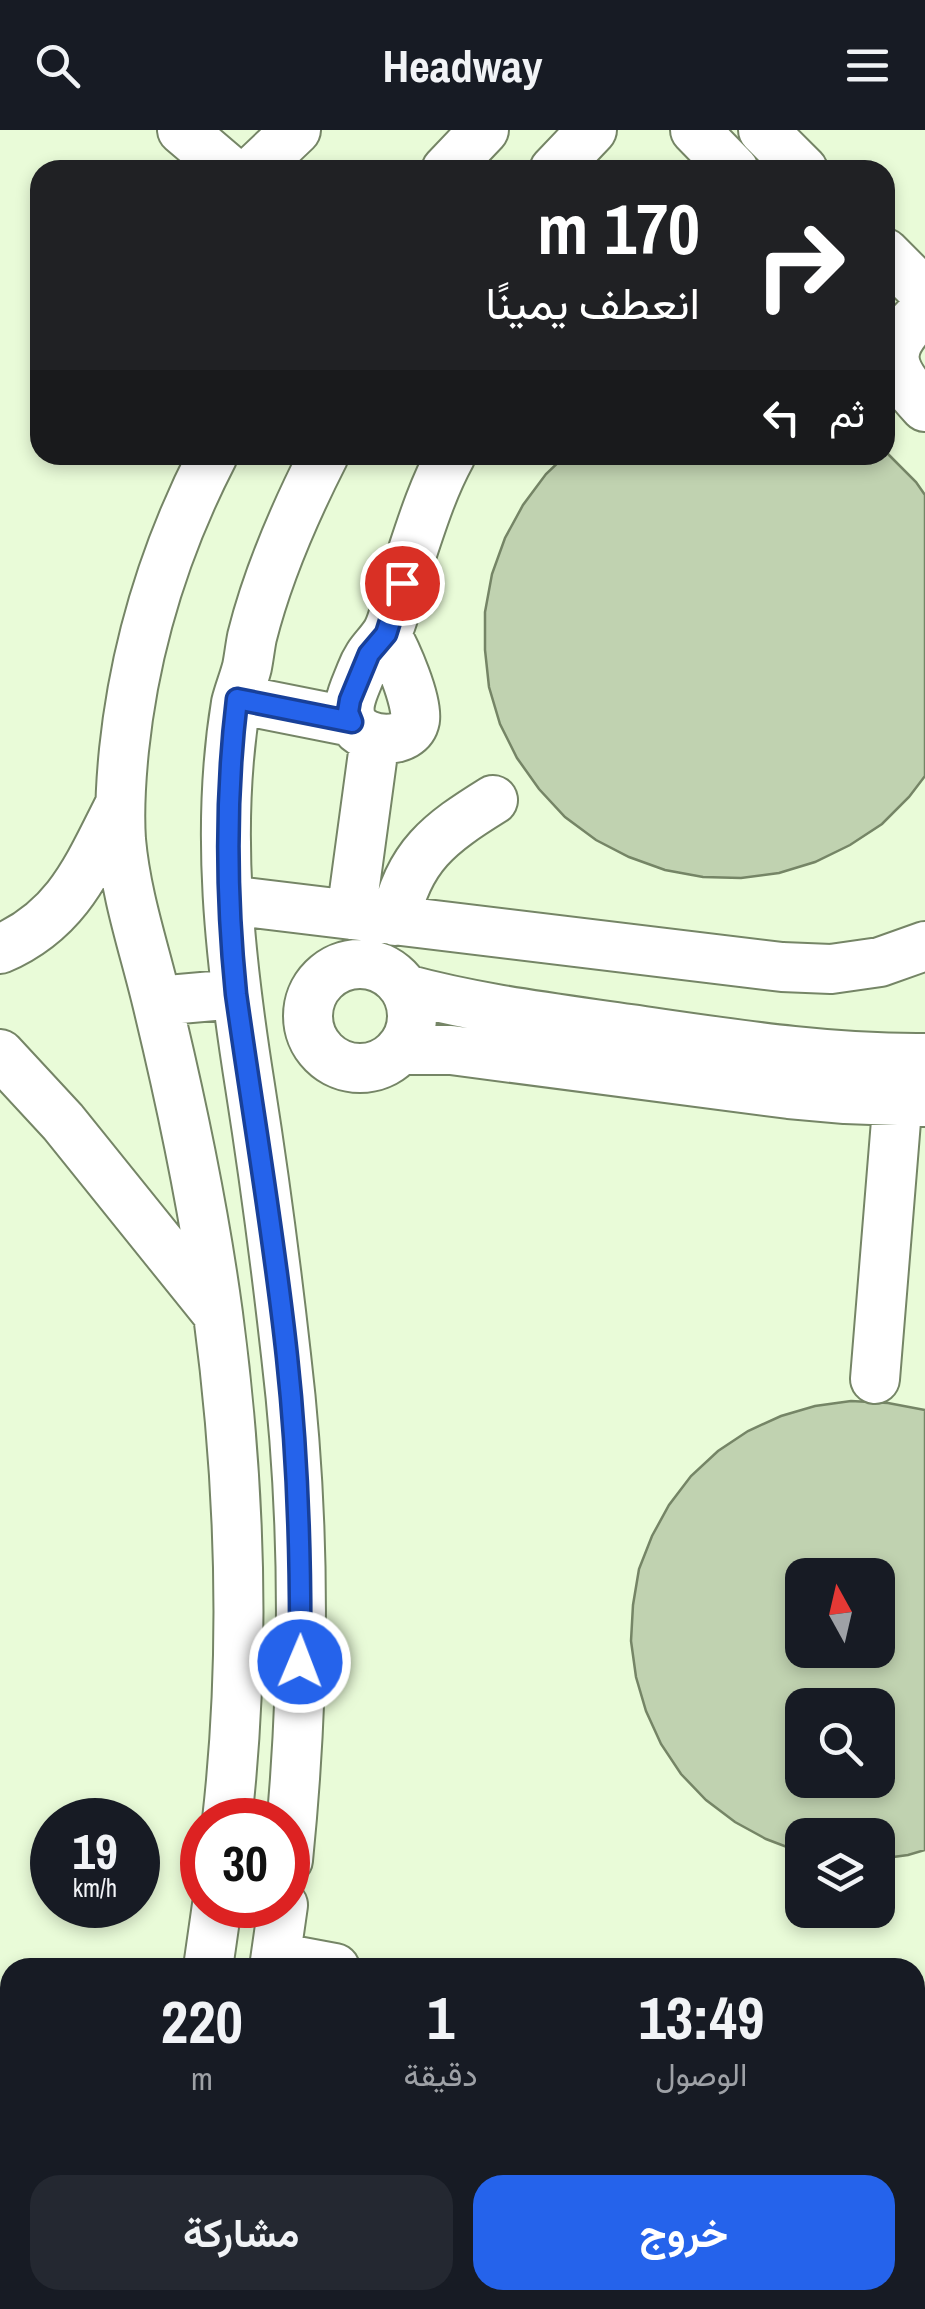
<!DOCTYPE html>
<html lang="ar">
<meta charset="utf-8">
<style>
body{margin:0;font-family:"Archivo Narrow",Vazirmatn,sans-serif;background:#242831;color:#f1f3f6;direction:rtl;height:100vh;display:flex;flex-direction:column;font-size:38px;white-space:nowrap}
*{box-sizing:border-box;margin:0}
p{font-size:32px;color:#9ea1a6}
.icon{flex:none;width:55px;height:55px;fill:none;stroke:currentColor;stroke-width:2;stroke-linecap:round;stroke-linejoin:round}
.map{position:relative;flex:1;overflow:hidden;direction:ltr}
.details{position:absolute;left:0px;top:1828px;width:925px;height:352px;display:flex;flex-direction:column;background:#171b24;border-radius:30px 30px 0 0;box-shadow:0 5px 15px #0003;direction:rtl}
.details>*{flex:none}
.top-card{position:absolute;left:30px;top:30px;width:865px;height:305px;border-radius:30px;box-shadow:0 5px 15px #0003;direction:rtl;background:#202124;color:#fff;overflow:hidden}
.needle{width:65px;rotate:352deg}
.fabs{position:absolute;left:785px;top:1428px;display:grid;gap:20px}
.fabs a{display:grid;place-items:center;width:110px;height:110px;border-radius:20px;background:#171b24;box-shadow:0 5px 15px #0003;font-size:50px}
.speed{position:absolute;left:30px;top:1668px;display:flex;gap:20px;font-size:50px;font-weight:700;text-align:center}
.speed>*{display:grid;place-content:center;width:130px;height:130px;border-radius:50%;background:#171b24;box-shadow:0 5px 15px #0003;line-height:1}
.speed small{font-size:25px;font-weight:400}
.speed .limit{border:15px solid #d22;background:#fff;color:#111}
.pin{position:absolute;display:grid;place-items:center;width:85px;height:85px;color:#fff;margin:-42px;border:5px solid #fff;border-radius:50%;box-shadow:0 2px 10px #0007}
.me{position:absolute;width:110px;margin:-55px;rotate:1deg;stroke-linejoin:round;filter:drop-shadow(0 0 8px #0008)}
.turn{display:flex;align-items:center;gap:35px;height:210px;padding:0 30px;font-size:45px}
.turn .icon{width:130px;height:130px;stroke-width:2.5}
.turn b{display:block;font-size:70px;line-height:85px}
.then{display:flex;align-items:center;height:95px;padding:0 30px;background:#0003;gap:20px;font-size:38px}
.eta{display:flex;justify-content:space-evenly;align-items:center;height:170px;text-align:center}
.eta b{font-size:60px;font-weight:700;line-height:70px}
.primary-button{display:flex;gap:20px;margin-top:auto;padding:20px 30px}
.primary-button a{flex:1;height:115px;border-radius:30px;background:#2563eb;color:#fff;font-size:40px;font-weight:700;line-height:115px;text-align:center}
.primary-button a+a{background:#242831;color:#f1f3f6}
header{display:flex;justify-content:space-between;align-items:center;height:130px;padding:0 30px;background:#171b24;font-size:45px;font-weight:700}
.map>svg:first-child{display:block}
</style>
<header><svg class="icon" aria-label="menu" viewBox="0 0 24 24"><path d="M4 6h16M4 12h16M4 18h16"/></svg>Headway<svg class="icon" aria-label="search" viewBox="0 0 24 24"><circle cx="10" cy="10" r="6"/><path d="M15 15l6 6"/></svg></header>
<div class="map">
<svg width="925" height="2179" viewBox="0 0 925 2179">
<rect width="100%" height="100%" fill="#e9fbd8"/>
<path fill="#c0d2b0" stroke="#758566" stroke-width="2.5" fill-rule="evenodd" d="M885,321L916,352L925,365V646L909,667L882,694L850,715L815,732L779,743L741,748L703,747L665,740L629,727L596,710L565,687L539,659L517,628L500,594L489,557L485,520V482L492,444L505,408L523,375L546,344L566,325H885Z
M851,1271L888,1273L925,1280V1720L908,1725L878,1729V1705H802V1722H800L766,1709L735,1692L706,1670L681,1644L661,1614L646,1581L636,1547L631,1511L633,1475L639,1439L652,1406L669,1375L691,1346L718,1321L748,1301L781,1286L815,1276ZM802,1445H878V1520H802ZM802,1575H878V1650H802Z"/>
<g fill="none" stroke-linecap="round" stroke-linejoin="round">
<g stroke="#758566" stroke-width="52">
<path id="minor" d="M182,0L229,40
M695,0L734,40
M763,0L803,40
M254,40L296,0
M446,40L484,0
M554,40L592,0
M885,123L925,163
M925,180C882,220 887,236 925,277
M213,325C165,418 135,515 124,620C121,650 119,680 121,710C126,766 144,818 157,872C182,975 204,1080 218,1184C240,1350 246,1523 227,1690
M386,504C396,521 418,571 415,590C410,616 364,613 353,593C344,576 355,558 361,542C368,523 376,519 386,504C394,491 397,469 402,453C417,410 429,365 451,325
M237,569L352,592
M228,770L782,837L831,839L880,832L925,816
M351,785L375,608
M395,791C408,726 440,703 493,670
M0,819C67,790 87,739 118,678
M308 886a52 52 0 1 1 104 0a52 52 0 1 1-104 0Z
M405,859C478,879 554,888 630,899C728,913 825,929 925,928
M157,871L236,864
M399,920H451L789,964L845,969L925,972
M0,924L63,992L216,1182
M875,1249L900,942
M288,1730C305,1563 306,1392 286,1225C276,1136 264,1045 250,956C230,830 215,700 236,573C239,561 244,549 247,537C249,527 250,517 252,507C267,447 296,380 324,325
M276,1827L335,1838
M208,1838L217,1775
M274,1838L283,1775
M915,1898L925,1900
M128,2179L131,2170
M198,2179L201,2170"/>
</g>
<use href="#minor" stroke="#fff" stroke-width="48"/>
</g>
<g fill="none" stroke-linecap="round" stroke-linejoin="round">
<g stroke="#184099" stroke-width="25">
<path id="route" d="M300,1532C301,1430 298,1328 287,1227C274,1105 253,985 236,864C226,765 225,668 237,569L352,592L348,582L350,570L369,524L386,504L402,453"/>
</g>
<use href="#route" stroke="#2563eb" stroke-width="18"/>
</g>
</svg>
<div class="fabs">
<a><svg class="needle" viewBox="-14 -14 28 28"><path d="M0-13l5 13h-10z" fill="#e53935"/><path d="M0 13l5-13h-10z" fill="#9ea1a6"/></svg></a>
<a><svg class="icon" aria-label="search" viewBox="0 0 24 24"><circle cx="10" cy="10" r="6"/><path d="M15 15l6 6"/></svg></a>
<a><svg class="icon" aria-label="layers" viewBox="0 0 24 24"><path d="M12 4l9 5-9 5-9-5zM3 14l9 5 9-5"/></svg></a>
</div>
<div class="speed"><div>19<small>km/h</small></div><div class="limit">30</div></div>
<div class="pin" style="left:402px;top:453px;background:#d93025"><svg class="icon" aria-label="arrive" viewBox="0 0 24 24"><path d="M6 21V4h12l-3 4 3 4H6"/></svg></div>
<svg class="me" style="left:300px;top:1532px" viewBox="-20 -20 40 40"><circle r="17" fill="#2563eb" stroke="#fff" stroke-width="3"/><path d="M0-11L8 9 0 5-8 9z" fill="#fff"/></svg>
<div class="top-card">
<div class="turn"><svg class="icon" aria-label="right" viewBox="0 0 24 24"><path d="M7 20v-9h11M14 6l5 5-5 5"/></svg><div><b>170 m</b>انعطف يمينًا</div></div>
<div class="then">ثم<svg class="icon" aria-label="left" viewBox="0 0 24 24"><path d="M17 20v-9H6M10 6l-5 5 5 5"/></svg></div>
</div>
<section class="details">
<div class="eta">
<div><b>13:49</b><p>الوصول</p></div>
<div><b>1</b><p>دقيقة</p></div>
<div><b>220</b><p>m</p></div>
</div>
<div class="primary-button"><a>خروج</a><a>مشاركة</a></div>
</section>
</div>
